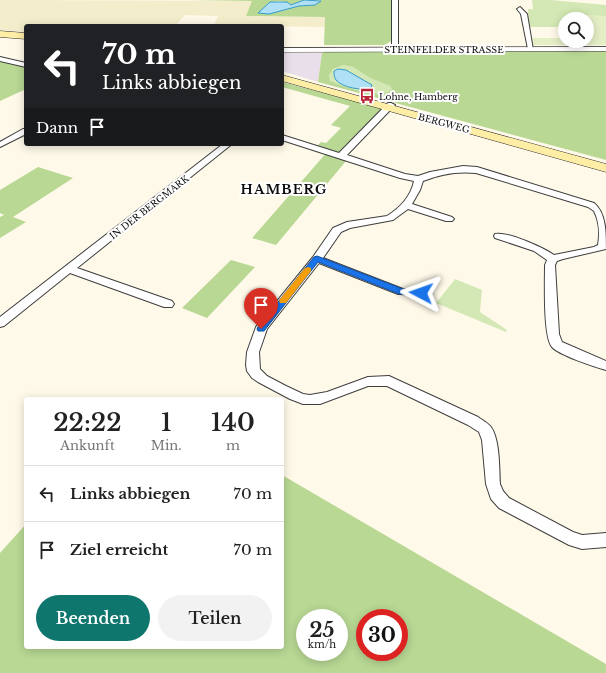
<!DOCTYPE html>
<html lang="de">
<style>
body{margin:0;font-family:"Libre Baskerville",serif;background:#f2f2f2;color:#222;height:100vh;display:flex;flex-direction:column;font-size:15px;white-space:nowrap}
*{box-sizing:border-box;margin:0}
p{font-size:13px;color:#767676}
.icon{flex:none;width:22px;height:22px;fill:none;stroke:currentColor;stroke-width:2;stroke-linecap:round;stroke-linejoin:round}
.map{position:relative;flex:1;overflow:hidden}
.panel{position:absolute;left:24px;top:397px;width:260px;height:252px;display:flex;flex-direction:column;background:#fff;border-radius:4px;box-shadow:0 2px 10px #0003}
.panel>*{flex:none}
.guide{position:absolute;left:24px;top:24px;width:260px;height:122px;border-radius:4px;box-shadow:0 2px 10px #0003;background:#202124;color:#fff;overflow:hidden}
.tools{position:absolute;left:558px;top:12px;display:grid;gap:8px}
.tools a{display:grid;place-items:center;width:36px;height:36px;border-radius:50%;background:#fff;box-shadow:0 2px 10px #0003;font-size:20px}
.speed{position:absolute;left:296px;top:609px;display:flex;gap:8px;font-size:20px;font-weight:700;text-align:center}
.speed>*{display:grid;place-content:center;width:52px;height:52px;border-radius:50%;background:#fff;box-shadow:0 2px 10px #0003;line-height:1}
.speed small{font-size:10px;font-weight:400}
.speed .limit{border:6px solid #d22;background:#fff;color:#111}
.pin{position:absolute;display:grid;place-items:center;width:34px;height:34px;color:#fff;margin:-41px -17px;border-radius:50% 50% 50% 0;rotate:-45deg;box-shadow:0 0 4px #0007}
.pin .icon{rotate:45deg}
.me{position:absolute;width:44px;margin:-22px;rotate:274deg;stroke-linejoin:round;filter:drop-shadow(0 0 3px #0008)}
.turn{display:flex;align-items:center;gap:14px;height:84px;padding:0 12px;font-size:18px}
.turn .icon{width:52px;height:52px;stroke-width:2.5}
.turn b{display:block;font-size:28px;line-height:34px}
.then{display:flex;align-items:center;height:38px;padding:0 12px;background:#0003;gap:8px;font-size:15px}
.eta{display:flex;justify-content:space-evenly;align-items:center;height:68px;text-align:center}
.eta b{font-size:24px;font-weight:600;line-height:28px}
.cta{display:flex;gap:8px;margin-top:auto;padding:8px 12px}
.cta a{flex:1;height:46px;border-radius:24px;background:#0f766e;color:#fff;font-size:16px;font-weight:600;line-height:46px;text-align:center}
.cta a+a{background:#f2f2f2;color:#222}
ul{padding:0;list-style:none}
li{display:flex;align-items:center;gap:12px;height:56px;padding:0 12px;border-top:1px solid #e0e0e0}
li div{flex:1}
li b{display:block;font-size:15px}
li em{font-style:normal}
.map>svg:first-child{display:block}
</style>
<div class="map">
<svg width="606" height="673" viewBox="0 0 606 673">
<rect width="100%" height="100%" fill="#fff9e9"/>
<path fill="#e8dfea" d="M282,53H322L318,82L282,71Z"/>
<path fill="#f3edcb" d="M0,0L253,1L246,16L326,17L325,27L214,25L218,16L185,15L175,26H26V32L0,30Z"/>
<path fill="#d3e8b4" d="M532,0H551L606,5V16L566,15L569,19H565V27H529L528,9H533Z
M343,65L353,67L370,78L390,86L392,89C379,100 344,88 330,81L329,75L333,69Z
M455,279L482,290L480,312L507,330L506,332L436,303Z"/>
<path fill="#b8d894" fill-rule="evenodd" d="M190,0H304L291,5C286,0 272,0 266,5L264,14L299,6H310L321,1L320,0H392L391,41L385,45H324L325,17L246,16L252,1Z
M403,50L606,51V160L318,82L322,53L328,51ZM343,65L353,67L370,78L390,86L392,89C380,100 344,87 330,81L329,75L333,69Z
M0,57L26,64V89L0,101Z
M282,82L383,109L337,156L346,161L276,245L252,238L328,151L316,147L321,142L326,143L341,128L331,125L350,106L282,87Z
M38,167L73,178L13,217L26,222L0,238V217L4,215L0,213V190Z
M231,260L255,267L207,318L182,308Z
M282,475L606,664V673H0V553L26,524V647H282ZM305,618H339V652H305ZM365,618H399V652H365Z"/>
<path fill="#e4efc6" d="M566,15L606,16V45H533L532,38H565V41H587V19H569Z"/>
<path fill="#afe0f5" stroke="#379ccb" d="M304,0L321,1L315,5L299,6L269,14L258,13L270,2H287L291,5Z
M338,69L346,70L372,85L370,89C361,90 343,88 336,80C334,77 334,74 334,71Z"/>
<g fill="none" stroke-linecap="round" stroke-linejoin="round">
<g stroke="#3e3e3e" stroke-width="2">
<path id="minor" d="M392,0H398V49L395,51L392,49Z
M520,7L527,14L533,50L528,49L521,14L517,9Z
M0,57L26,63V67L0,61Z
M388,103H391L395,105L347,155L405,174L418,176L430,172L463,166L477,167L594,203C606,213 606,232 606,249L563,259L557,261L555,265L559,334L562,342L606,361V370C595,367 559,355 552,347C543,337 545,281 545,265L547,260L534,251L495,238L494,236L495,234C507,231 544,248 554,255L594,247L598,245C600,234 599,221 594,211L588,207L476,173C458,171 440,174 423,181L420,190L412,204L452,217L454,219L452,221H446L408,209L393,220L350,228L341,232L323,258L403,289L425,291L427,293L425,295L398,294L319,263L267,329L259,352L260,369L267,376L286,386L303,394L310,395L327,392L368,377L389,376L478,417C482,420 488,423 491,427C500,440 499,468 500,484L503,491L509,498L573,532L582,535L606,533V547L582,549L569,545L499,508L491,499L486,484L482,440L479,432L468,425L387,386H368L320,404H303L290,399L258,382L252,378L247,371L246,365L247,352L256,327L313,257L333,228L347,222L387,216C400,208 411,196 414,181L400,178L282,140V135L339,153Z
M23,129H26V134L0,147V142Z
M223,144H232L77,268L172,301L174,304L172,307H164L70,273L4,326L0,327V317Z"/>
</g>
<g stroke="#3e3e3e" stroke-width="1">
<path id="tertiary" d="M606,47V51L282,52V48Z"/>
</g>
<g stroke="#2d2d2d" stroke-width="1">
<path id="secondary" d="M0,31L26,33V39L0,37Z
M282,75L606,164V172L282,81Z"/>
</g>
<use href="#minor" fill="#fff" fill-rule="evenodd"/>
<use href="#tertiary" fill="#fff" fill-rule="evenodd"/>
<use href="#secondary" fill="#feeda5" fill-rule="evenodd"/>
</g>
<path fill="#1a73e8" stroke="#114b97" d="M317,256L403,289L421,290L425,293L421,296L399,294L318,262L264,331H258L257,329L258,327L314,257Z"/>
<path fill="#f59e0b" d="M308,267L311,268V271L286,303H280L279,301L280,299L305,268Z"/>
<defs>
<g id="bus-bare" transform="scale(1.2)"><path d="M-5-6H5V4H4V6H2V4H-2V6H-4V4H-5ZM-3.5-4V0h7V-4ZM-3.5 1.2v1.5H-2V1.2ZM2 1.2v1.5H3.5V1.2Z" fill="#b82638" stroke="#fff" stroke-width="2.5" paint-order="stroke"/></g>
</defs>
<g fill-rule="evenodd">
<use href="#bus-bare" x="367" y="96"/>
</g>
<g text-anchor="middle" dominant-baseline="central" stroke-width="4" stroke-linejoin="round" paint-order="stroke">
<g font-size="9" fill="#0b0b0b" stroke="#fff">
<text x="444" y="49">STEINFELDER STRASSE</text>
<text transform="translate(444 123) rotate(15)">BERGWEG</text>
<text transform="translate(149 207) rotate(-38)">IN DER BERGMARK</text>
</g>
<g font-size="9" fill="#0b0b0b" stroke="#fff" text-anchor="start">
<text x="379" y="96">Lohne, Hamberg</text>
</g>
<g font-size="13" font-weight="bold" letter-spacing="1" fill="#0b0b0b" stroke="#fff">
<text x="284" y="189">HAMBERG</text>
</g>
</g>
</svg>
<div class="tools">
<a><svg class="icon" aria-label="search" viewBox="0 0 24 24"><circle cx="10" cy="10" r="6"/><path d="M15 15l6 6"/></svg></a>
</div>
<div class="speed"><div>25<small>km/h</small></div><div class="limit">30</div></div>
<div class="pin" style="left:261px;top:329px;background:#d93025"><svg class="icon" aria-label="arrive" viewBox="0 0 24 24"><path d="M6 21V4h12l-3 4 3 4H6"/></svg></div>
<svg class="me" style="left:421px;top:293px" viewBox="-20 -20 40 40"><path d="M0-17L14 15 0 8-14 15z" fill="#1a73e8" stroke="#fff" stroke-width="4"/></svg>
<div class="guide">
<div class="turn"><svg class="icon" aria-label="left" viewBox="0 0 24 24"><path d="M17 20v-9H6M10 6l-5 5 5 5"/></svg><div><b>70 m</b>Links abbiegen</div></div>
<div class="then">Dann<svg class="icon" aria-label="arrive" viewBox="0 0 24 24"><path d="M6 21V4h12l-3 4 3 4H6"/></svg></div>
</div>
<section class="panel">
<div class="eta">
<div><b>22:22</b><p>Ankunft</p></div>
<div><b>1</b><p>Min.</p></div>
<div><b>140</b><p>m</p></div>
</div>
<ul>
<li><svg class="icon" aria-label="left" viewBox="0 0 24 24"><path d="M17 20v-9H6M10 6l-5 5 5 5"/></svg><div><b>Links abbiegen</b></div><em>70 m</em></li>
<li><svg class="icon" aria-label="arrive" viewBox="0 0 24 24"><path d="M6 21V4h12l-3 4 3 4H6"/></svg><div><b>Ziel erreicht</b></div><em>70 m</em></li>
</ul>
<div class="cta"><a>Beenden</a><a>Teilen</a></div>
</section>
</div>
